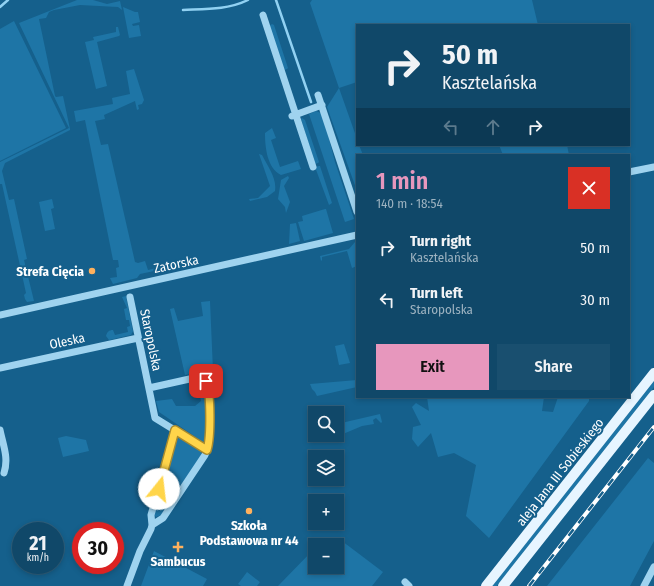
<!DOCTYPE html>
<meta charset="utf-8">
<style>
body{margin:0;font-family:"Fira Sans Condensed",sans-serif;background:#194f6f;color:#f1f3f6;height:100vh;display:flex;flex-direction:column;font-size:15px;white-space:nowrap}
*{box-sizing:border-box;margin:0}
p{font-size:13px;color:#9cb2c0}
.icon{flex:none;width:22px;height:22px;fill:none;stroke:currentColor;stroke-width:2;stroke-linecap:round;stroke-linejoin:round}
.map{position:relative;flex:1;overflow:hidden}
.panel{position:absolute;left:356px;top:154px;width:274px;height:244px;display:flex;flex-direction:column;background:#104869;border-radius:0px;box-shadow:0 2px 6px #0003,0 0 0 1px #30607d}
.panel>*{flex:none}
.top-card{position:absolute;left:356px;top:24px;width:274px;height:122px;border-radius:0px;box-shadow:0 2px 6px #0003,0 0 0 1px #30607d;background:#104869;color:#f1f3f6;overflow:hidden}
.fabs{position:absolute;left:308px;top:406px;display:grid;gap:8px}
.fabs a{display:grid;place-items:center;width:36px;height:36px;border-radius:0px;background:#104869;box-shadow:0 2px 6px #0003,0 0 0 1px #30607d;font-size:20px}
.speed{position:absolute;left:12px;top:522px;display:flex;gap:8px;font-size:20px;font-weight:700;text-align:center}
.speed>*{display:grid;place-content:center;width:52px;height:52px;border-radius:50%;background:#104869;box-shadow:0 2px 6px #0003,0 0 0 1px #30607d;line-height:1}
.speed small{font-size:10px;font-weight:400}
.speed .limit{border:6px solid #d22;background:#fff;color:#111}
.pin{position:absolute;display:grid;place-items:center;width:34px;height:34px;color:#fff;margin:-17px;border-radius:8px;box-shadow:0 2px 6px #0006}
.me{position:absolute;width:44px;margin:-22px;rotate:16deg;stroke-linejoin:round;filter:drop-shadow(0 0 3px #0008)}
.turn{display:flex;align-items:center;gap:14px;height:84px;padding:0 20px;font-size:18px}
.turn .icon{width:52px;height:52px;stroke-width:2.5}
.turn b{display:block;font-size:28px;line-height:34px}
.lanes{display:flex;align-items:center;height:38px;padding:0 20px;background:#0003;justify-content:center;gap:20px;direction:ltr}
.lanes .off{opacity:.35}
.round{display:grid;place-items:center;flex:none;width:42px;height:42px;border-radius:0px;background:#194f6f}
.headline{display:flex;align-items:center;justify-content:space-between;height:68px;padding:0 20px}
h1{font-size:24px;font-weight:600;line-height:30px;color:#e797bd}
.action{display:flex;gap:8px;margin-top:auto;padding:8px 20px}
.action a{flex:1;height:46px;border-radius:0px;background:#e797bd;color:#111;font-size:16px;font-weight:600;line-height:46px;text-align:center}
.action a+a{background:#194f6f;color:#f1f3f6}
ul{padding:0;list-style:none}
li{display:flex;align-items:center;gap:12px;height:52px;padding:0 20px}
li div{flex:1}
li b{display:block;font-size:15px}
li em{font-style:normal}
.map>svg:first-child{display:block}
</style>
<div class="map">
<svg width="654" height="586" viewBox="0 0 654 586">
<rect width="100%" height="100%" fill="#15608c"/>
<path fill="#1e75a6" d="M77,0H93L107,4L120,1L122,10L118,7L80,5L54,10L49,12L46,18L39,19L55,96L56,97L63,96L70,129V130L5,163L2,171L9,200L14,199L27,259L24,260L34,301L27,302L25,299L24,295L26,293L2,184H0V162L69,128L19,23Z
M312,0H532L538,25H357V82L339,88L357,139V145H359L363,155H357V191L327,107L339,88L310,3Z
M123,7L135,12H138L140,22L132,24L133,26L139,25L141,36L129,38Z
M14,21L66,128L0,161V29Z
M272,24L274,25L288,68L287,69L284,70L269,26Z
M116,27H118L120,35L119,36L97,42L107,86L96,89L85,42L94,40L93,37L116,32Z
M134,69L144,100L142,104L138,105L139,109L137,110L135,101L104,115L105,119L95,121L101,145L108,144L135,262L138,263L145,261L148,270L173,264V267L140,274L137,278L113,284L110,278L117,277L116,268L119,267L118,260H113L85,120L76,122L74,111L113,104L112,98L130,94L126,71Z
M316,111L321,113L327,131L335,162L354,219L345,222L309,114Z
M302,118L305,120L319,162L318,163L315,164L301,119Z
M272,128L276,138L271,140L280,167L298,161L301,169L281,175C267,168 265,147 265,133Z
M499,145H567L569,155H503Z
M259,154L262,155C268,167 277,178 275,191L267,197L250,201L249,199L258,198L270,186Z
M319,166H320L332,203L329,205L315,167Z
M288,176L289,178L284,186L290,202L286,213L285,207L278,199L281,180Z
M52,199L54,208L51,209L55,229L45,231L39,202Z
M325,209H326L333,233L304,241L298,222L303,221L302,216Z
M296,223L300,241L289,244L290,224Z
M355,242H357V266L352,268L347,251L322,257V260L321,261L320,256L349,249Z
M126,296L133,331L131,335L109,340L106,336C107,332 109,330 113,330L115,335L128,332L127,327L130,326L129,320H126L124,309L127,308L122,297Z
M210,301L213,371L185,375L170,309L174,308L178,321L203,316L201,302Z
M344,344L350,363L339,365L335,346Z
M197,380L204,381L207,436L203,442L159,412L156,401L172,399L176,406H195L201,401Z
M357,380V387L317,396L315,392L312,389L310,384Z
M654,381V387L516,562L497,586H492Z
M427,397H544L542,411L553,412L558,397H589V401L489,538L466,516L476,465L454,453L438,457L431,433L418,447L412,439L413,427L421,425L412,407L416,403L429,411Z
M380,414L382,422L381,423L376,418L373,420L374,424L362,426L343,434L337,435V424Z
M66,436L86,440L89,451L63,457L58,438Z
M178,438H183L200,449L202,454L161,515L156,517L154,515L165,477Z
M648,458L654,463V541L630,586H547Z
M338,538L383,572L372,586H278L315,548V567H337V545H333Z
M154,551L207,579L203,586H141Z
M247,572L260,582L257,586H241L238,584Z"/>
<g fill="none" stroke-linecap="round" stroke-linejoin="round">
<path stroke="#91d1f2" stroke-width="2.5" d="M276,0L311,102
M0,7L8,0
M183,10C204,9 228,10 248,0"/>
<path stroke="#9fd3ef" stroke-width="7" d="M263,15L313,167
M318,95L357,212
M292,116L322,105
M629,172L654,167
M130,297L155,418L207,450L205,455L163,518L152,525
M0,315L357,235
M0,368L138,338
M149,388L194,378H203C205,380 207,382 208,386C210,400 212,436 207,450
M0,430C3,445 9,458 4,473
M405,582L409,586
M127,586L140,551L151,529L152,525L151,515L175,430
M644,586L654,567"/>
<path stroke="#e7f5ff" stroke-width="10" d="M486,586L654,373
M503,586L654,395"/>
<g stroke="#fff" stroke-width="4">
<path id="rail" d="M529,586L654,427"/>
</g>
<use href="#rail" stroke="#15608c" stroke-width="2.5" stroke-dasharray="8" stroke-linecap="butt"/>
</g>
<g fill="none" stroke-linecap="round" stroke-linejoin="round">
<g stroke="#a68a30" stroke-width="10">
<path id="route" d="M159,489L175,430L207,450C211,437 211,393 206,381"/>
</g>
<use href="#route" stroke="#ffd54a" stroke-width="7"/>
</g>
<g fill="#ffb15d" stroke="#15608c" stroke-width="1.5">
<circle cx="92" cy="271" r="4"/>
<circle cx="249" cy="511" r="4"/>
<path d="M176 541h4v4h4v4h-4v4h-4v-4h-4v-4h4z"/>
</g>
<g text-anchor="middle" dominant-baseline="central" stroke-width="4" stroke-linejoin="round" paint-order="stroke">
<g font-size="13" fill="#fff" stroke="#15608c">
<text transform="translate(176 264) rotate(-12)">Zatorska</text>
<text transform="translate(151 340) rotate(78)">Staropolska</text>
<text transform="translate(67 341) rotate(-12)">Oleska</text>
<text transform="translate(560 472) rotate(-52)">aleja Jana III Sobieskiego</text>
</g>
<g font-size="13" font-weight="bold" fill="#fff" stroke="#15608c">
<text x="84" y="271" text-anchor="end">Strefa Cięcia</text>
<text x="249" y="525">Szkoła<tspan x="249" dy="15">Podstawowa nr 44</tspan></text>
<text x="178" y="561">Sambucus</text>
</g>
</g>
</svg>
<div class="fabs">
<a><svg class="icon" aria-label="search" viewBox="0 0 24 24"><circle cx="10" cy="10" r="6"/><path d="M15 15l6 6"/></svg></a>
<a><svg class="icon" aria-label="layers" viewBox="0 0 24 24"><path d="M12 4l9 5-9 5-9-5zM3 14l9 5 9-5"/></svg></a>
<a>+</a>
<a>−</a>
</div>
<div class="speed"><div>21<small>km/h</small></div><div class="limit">30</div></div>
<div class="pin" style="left:206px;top:381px;background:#d93025"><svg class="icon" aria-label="arrive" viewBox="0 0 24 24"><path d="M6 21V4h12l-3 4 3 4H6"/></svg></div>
<svg class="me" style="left:159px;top:489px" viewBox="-20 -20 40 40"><circle r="19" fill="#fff"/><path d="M0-13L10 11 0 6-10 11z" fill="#ffd54a"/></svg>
<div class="top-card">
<div class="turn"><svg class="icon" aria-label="right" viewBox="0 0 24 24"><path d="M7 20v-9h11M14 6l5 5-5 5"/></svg><div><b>50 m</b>Kasztelańska</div></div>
<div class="lanes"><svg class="icon off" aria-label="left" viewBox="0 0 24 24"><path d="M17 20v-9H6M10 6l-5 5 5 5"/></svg><svg class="icon off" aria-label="ahead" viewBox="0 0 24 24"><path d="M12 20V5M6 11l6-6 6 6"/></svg><svg class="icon" aria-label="right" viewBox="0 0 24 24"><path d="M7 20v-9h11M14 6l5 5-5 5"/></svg></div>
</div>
<section class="panel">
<div class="headline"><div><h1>1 min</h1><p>140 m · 18:54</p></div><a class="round" style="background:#d93025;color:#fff"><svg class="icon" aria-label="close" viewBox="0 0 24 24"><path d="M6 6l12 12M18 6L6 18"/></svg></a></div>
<ul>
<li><svg class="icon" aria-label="right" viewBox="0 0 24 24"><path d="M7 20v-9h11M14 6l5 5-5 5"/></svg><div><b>Turn right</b><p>Kasztelańska</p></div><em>50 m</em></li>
<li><svg class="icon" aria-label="left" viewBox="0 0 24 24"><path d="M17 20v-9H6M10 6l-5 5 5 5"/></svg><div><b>Turn left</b><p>Staropolska</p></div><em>30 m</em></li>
</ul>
<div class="action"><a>Exit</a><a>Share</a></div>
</section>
</div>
